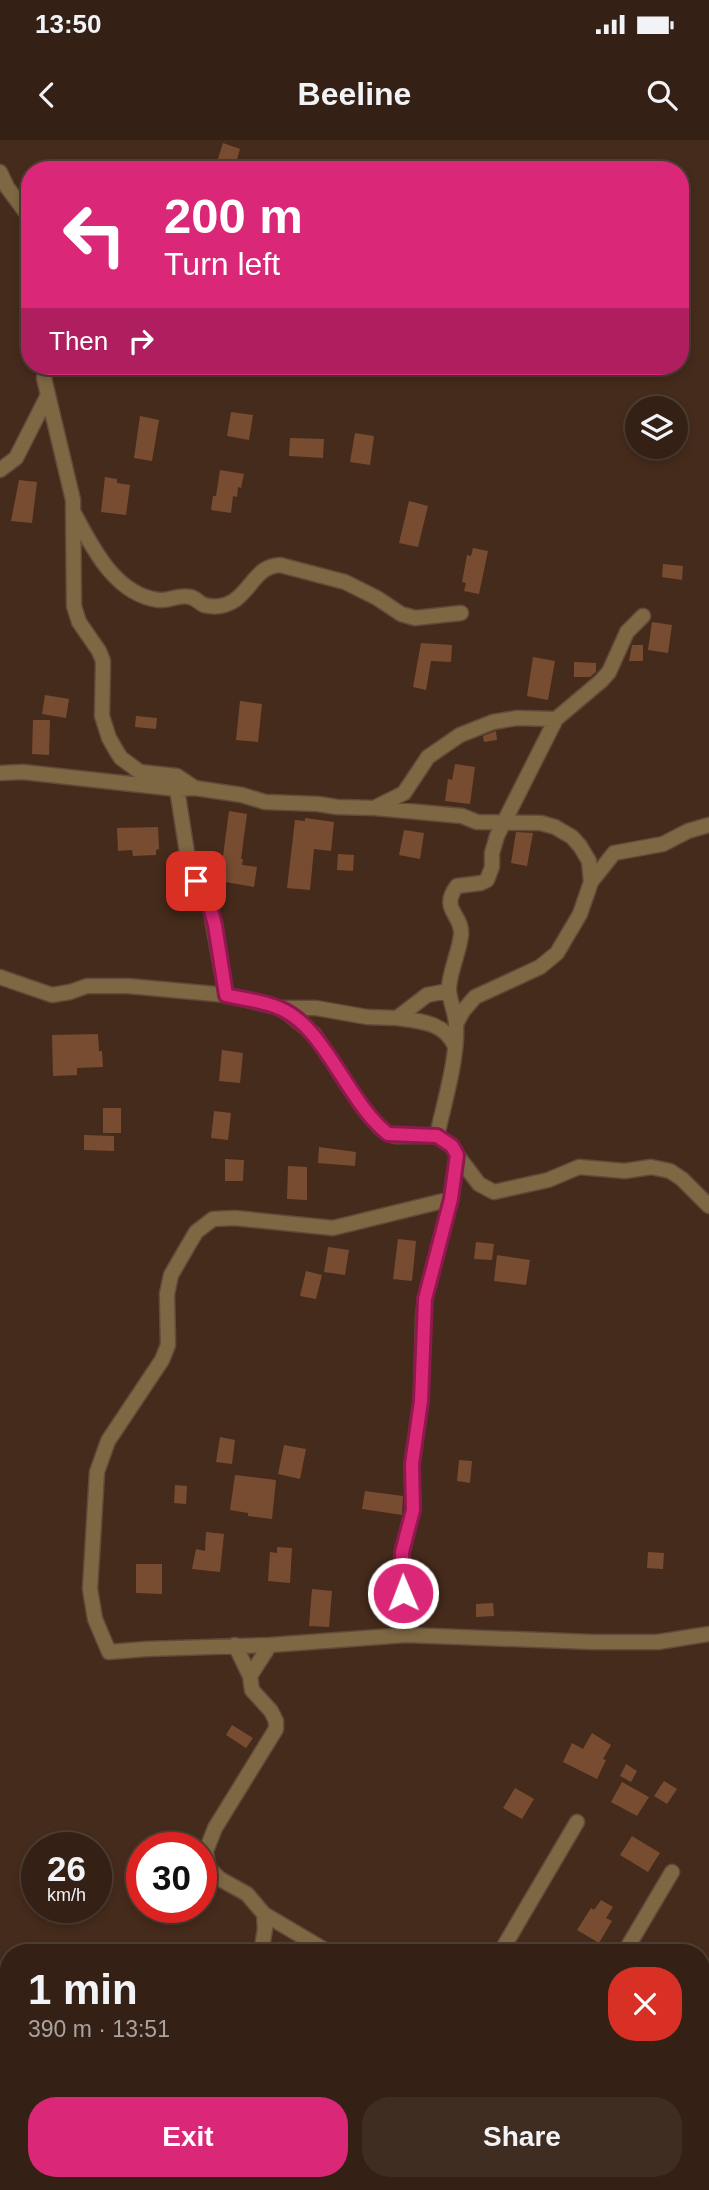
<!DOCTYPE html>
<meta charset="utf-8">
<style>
body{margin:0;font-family:Arial,sans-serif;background:#3f2d22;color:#f1f3f6;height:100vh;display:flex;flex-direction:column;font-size:26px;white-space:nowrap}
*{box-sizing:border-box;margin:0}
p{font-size:23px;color:#a9a3a0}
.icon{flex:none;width:38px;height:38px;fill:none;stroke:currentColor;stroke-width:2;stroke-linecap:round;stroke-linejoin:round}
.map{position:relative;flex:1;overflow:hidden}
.sheet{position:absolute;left:0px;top:1804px;width:710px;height:247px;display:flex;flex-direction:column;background:#342014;border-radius:28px 28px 0 0;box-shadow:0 4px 10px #0003,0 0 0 2px #4e3e34}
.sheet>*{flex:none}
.hud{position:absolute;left:21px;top:21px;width:668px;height:214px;border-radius:28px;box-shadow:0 4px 10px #0003,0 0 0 2px #4e3e34;background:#db2777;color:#fff;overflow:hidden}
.fabs{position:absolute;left:625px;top:256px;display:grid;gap:14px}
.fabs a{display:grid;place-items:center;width:63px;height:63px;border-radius:50%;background:#342014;box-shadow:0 4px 10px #0003,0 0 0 2px #4e3e34;font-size:35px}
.speed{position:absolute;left:21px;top:1692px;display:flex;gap:14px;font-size:35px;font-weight:700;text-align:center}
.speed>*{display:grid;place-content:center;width:91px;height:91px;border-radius:50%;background:#342014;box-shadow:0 4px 10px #0003,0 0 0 2px #4e3e34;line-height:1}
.speed small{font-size:18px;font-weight:400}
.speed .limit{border:10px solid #d22;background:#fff;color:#111}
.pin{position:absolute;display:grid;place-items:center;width:60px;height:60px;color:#fff;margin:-30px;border-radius:14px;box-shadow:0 4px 10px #0006}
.me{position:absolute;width:77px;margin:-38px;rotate:359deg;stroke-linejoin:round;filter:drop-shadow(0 0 5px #0008)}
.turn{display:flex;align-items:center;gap:24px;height:147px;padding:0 28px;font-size:32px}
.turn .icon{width:91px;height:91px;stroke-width:2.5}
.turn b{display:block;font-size:49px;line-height:60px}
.then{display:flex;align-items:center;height:66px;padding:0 28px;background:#0003;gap:14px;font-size:26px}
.round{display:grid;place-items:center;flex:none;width:74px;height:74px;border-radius:28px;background:#3f2d22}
.summary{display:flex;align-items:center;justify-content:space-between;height:119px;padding:0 28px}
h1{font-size:42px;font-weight:800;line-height:52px}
.action{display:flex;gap:14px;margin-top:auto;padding:14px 28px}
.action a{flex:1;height:80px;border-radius:28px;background:#db2777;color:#fff;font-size:28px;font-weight:800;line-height:80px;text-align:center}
.action a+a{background:#3f2d22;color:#f1f3f6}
.status{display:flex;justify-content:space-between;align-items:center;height:49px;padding:0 35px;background:#342014;direction:ltr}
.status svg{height:19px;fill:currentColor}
header{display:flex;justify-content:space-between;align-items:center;height:91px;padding:0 28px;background:#342014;font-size:32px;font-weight:800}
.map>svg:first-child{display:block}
</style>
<div class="status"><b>13:50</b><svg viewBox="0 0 49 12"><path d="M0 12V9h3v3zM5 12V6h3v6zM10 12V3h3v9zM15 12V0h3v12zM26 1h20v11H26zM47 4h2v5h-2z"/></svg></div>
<header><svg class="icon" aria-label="back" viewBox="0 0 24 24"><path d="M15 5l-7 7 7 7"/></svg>Beeline<svg class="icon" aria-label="search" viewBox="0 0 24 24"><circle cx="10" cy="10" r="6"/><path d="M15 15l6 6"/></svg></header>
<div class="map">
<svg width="709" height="2050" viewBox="0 0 709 2050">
<rect width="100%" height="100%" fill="#452b1b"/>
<path fill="#784c31" d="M223,3L240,9L234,30L216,25Z
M231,272L253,275L249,300L227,296Z
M140,276L159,280L152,321L134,318Z
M355,293L374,296L370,325L350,322Z
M290,298L324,299L323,318L289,316Z
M220,330L244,334L241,348L238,347L237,357L233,356L231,373L211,370L213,356H216Z
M105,337L117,339V343L130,345L126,375L101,372Z
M19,340L37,342L32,383L11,381Z
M409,361L428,366L418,407L399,403Z
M473,408L488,411L479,454L464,451L466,443L462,442L467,415L471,416Z
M663,424L683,426L682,440L662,437Z
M652,482L672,485L668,513L648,510Z
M421,503L452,505L451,522L431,521L426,550L413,547Z
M632,505H643V521H629Z
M533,517L555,521L548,560L527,556Z
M574,522L596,523V532L590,537H574Z
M45,555L69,559L66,578L42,574Z
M240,561L262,564L258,602L236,600Z
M136,576L157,578L156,589L135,587Z
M33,580H50L49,615L32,614Z
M496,591L497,600L484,602L483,596Z
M455,624L475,627L470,664L445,661L448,639L452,640Z
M229,671L247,674L241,719H243L242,725L257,727L254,747L214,740L216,723L220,724L223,716Z
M305,678L334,682L331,711L314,709L310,750L287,748L295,680L305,681Z
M158,687L159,709L156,710V715L133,716L132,710L118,711L117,688Z
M404,690L424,693L420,719L399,715Z
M516,692L533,693L527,726L511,723Z
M338,714L354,715L353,731L337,730Z
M98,894L99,911H102L103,927L77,928V935L53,936L52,895Z
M222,910L243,913L240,943L219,941Z
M103,968H121V993H103Z
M214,971L231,973L228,1000L211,998Z
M84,995L114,996V1011L84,1010Z
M319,1007L356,1012L355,1026L318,1023Z
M225,1019L244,1020L243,1041H225Z
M288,1026L307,1027V1060L287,1059Z
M398,1099L416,1101L412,1141L393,1139Z
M476,1102L494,1104L492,1120L474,1119Z
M328,1107L349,1110L345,1135L324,1132Z
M497,1115L530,1120L526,1145L494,1141Z
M306,1131L322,1135L316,1159L300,1156Z
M220,1297L235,1300L232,1324L216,1322Z
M284,1305L306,1309L300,1339L278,1334Z
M459,1320L472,1321L470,1343L457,1341Z
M235,1335L276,1340L272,1379L248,1376V1373L230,1370Z
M175,1345L187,1346L186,1364L174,1363Z
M365,1351L403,1356L402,1375L362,1369Z
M206,1392L224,1394L220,1432L192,1429L196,1409L205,1411Z
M277,1407L292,1408L290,1443L268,1441L270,1412L277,1413Z
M648,1412L664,1413L663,1429L647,1428Z
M136,1424H162V1454L136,1453Z
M312,1449L332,1451L329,1487L309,1486Z
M493,1463L494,1476L476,1477V1464Z
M232,1585L253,1598L246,1608L226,1595Z
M592,1593L611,1605L603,1619L606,1620L597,1639L563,1622L572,1603L583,1609Z
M626,1624L637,1631L631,1642L620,1636Z
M664,1641L677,1649L667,1664L654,1656Z
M622,1642L649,1657L637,1676L611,1662Z
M515,1648L534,1659L522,1679L503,1668Z
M632,1696L660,1713L648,1732L620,1715Z
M601,1760L613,1767L606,1778L612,1781L599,1803L577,1790L591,1768L594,1770Z"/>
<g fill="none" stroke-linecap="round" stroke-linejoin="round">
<g stroke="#62493a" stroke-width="17">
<path id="street" d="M0,32L7,47L30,78
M46,226L44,238L73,360L74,466L79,482L99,511L103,521L102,576L109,598L117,612L121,618L140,632L177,636L195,648
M0,330L16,318L48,255
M75,375C93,409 116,455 159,460C169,461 179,454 190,457C196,458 199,463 204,465C215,468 226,466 235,460C252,448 257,426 280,425L345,442L377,458L401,474L415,478L461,473
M0,633L23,632L177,649L195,648L242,655L265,662L318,664L337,667L375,668L462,676L477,682L541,683L555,687L572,697L580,706L589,721L591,742
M177,649L188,719L210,767L226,855
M376,667L404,653L428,617L460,595L493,582L517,578L556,579
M0,837L52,855L70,852L87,846H128L226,855L281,868L314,894L365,971L380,988L388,994L396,996H437L452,1006L457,1015L451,1059L425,1159L423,1180L421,1261L412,1324L413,1370L402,1412L401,1432L406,1495
M281,868H316L367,877L397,878L427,855L448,851
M397,878C420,881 444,882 455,906
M456,884L463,871L475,857L540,827L557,813L580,774L591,742L614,713L663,704L688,691L709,685
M437,996C444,962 458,919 456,884C456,873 448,857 449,848C450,830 459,813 461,795C463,774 439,770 457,746L481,743L487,740L492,727V713L497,696L556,579L601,541L609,532L627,492L643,476
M457,1015L479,1044L494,1052L548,1040L579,1027L625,1031L651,1027L670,1031L682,1039L709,1066
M451,1059L333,1088L235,1078L213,1079L196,1092L171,1135L167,1154L168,1205L162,1220L108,1301L97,1332L90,1449L95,1479L109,1512L146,1509L270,1505L406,1495L592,1502H658L709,1494
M235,1505L250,1536L252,1550L271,1571L276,1581V1589L215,1688L206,1711L208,1728L220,1739L247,1754L264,1774L330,1813
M250,1536L270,1505
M261,1813L265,1789L264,1774
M500,1813L577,1682
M624,1813L672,1732
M128,2050L134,2042
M480,2050L485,2042"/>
</g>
<path stroke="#7b6456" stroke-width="2.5" stroke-dasharray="5 5" stroke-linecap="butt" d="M0,1941L9,1948
M0,2044L9,2029
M341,2050L346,2042"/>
<use href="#street" stroke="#7d6843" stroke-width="14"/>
</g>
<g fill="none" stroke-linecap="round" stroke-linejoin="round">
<g stroke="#8e194d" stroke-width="18">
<path id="route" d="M196,741L210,767L215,785L226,855C243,859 263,861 279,868C325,886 347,962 388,994L437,996L452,1006L457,1015L451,1059L425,1159L421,1261L412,1324L413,1370L402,1412L403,1453"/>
</g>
<use href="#route" stroke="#db2777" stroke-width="12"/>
</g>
</svg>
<div class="fabs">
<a><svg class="icon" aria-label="layers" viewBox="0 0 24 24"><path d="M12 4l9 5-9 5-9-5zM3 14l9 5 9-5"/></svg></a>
</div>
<div class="speed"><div>26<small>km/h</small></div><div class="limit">30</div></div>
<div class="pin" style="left:196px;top:741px;background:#d93025"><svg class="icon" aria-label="arrive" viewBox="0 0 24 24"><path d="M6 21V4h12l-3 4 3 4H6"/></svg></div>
<svg class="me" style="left:403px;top:1453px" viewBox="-20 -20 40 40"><circle r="17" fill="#db2777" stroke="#fff" stroke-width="3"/><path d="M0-11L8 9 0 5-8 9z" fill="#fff"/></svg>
<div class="hud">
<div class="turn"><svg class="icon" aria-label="left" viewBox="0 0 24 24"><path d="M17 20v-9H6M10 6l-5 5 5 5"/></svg><div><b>200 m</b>Turn left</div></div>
<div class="then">Then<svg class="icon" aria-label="right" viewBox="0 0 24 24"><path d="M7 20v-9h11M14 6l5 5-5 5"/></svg></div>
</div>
<section class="sheet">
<div class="summary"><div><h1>1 min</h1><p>390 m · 13:51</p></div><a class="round" style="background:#d93025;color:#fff"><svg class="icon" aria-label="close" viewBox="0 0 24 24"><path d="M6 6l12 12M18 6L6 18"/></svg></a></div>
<div class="action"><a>Exit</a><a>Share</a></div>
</section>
</div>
